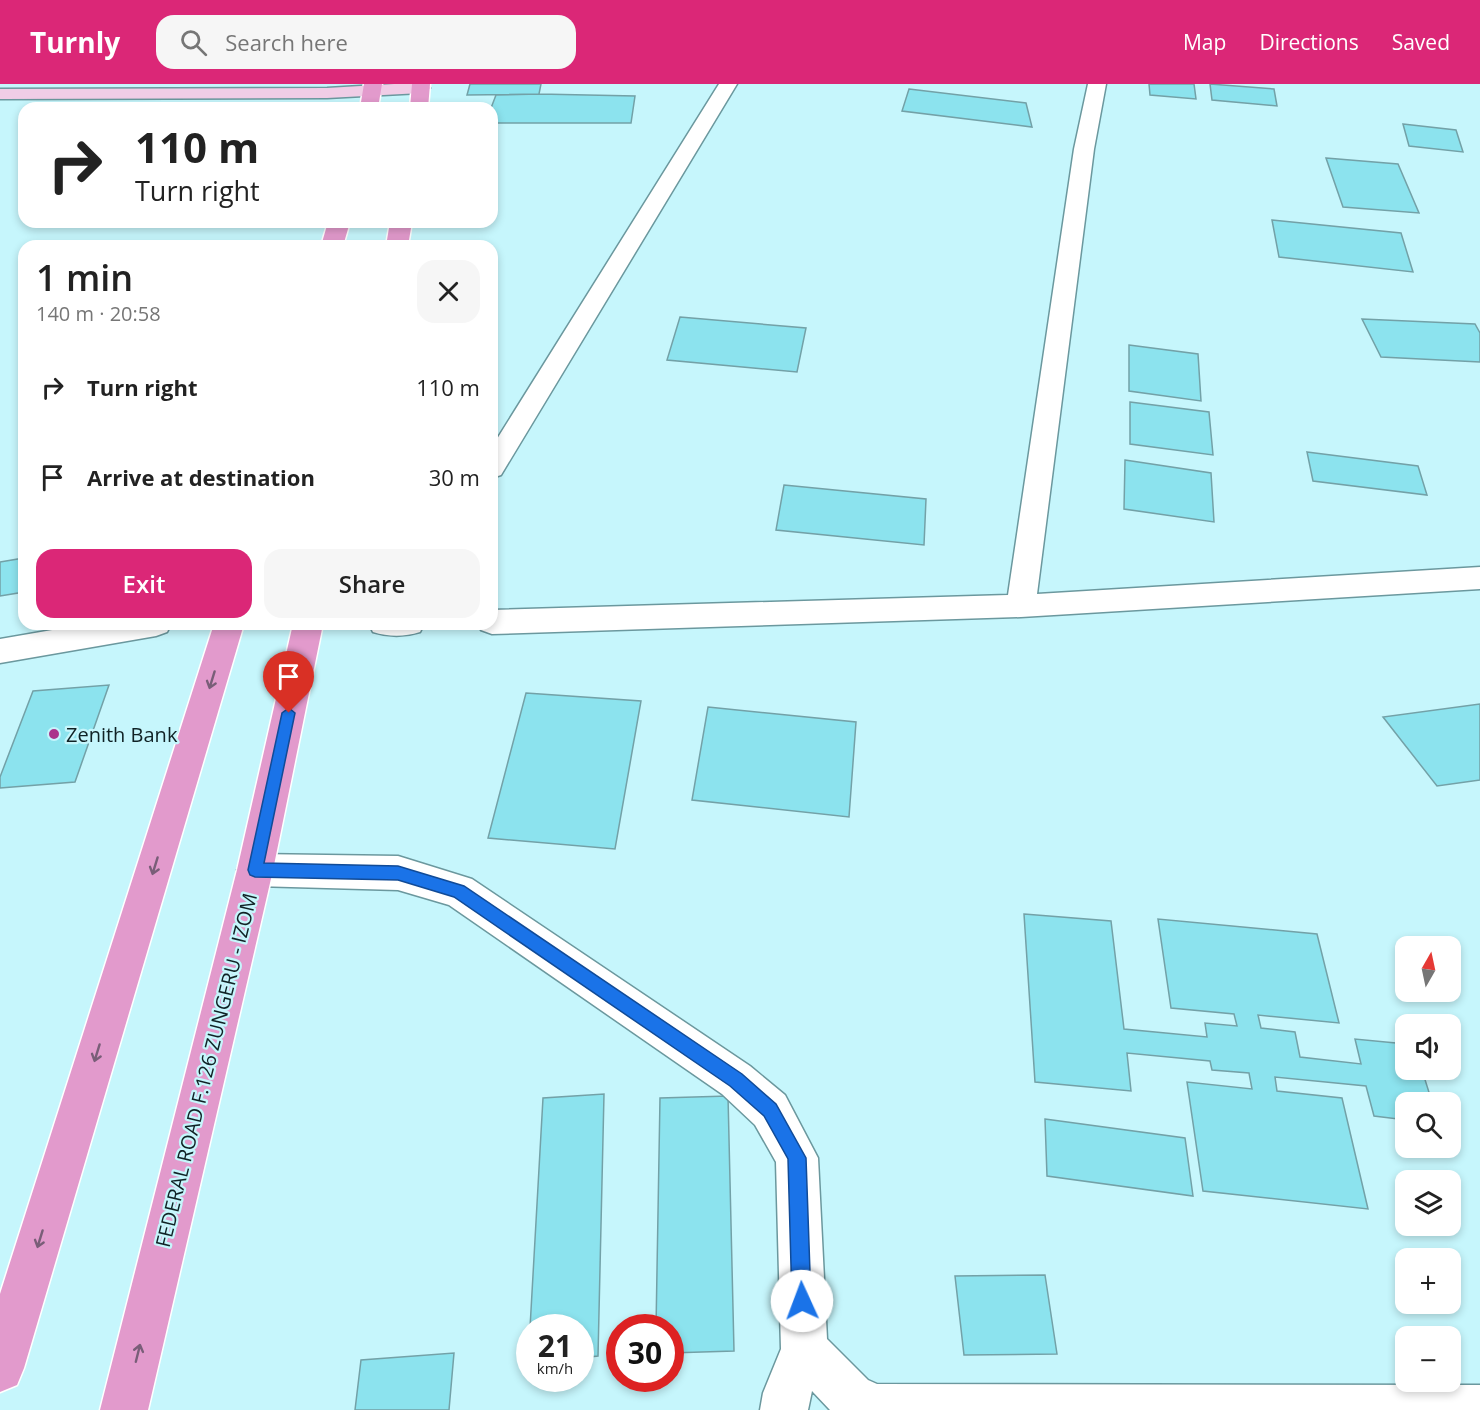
<!DOCTYPE html>
<meta charset="utf-8">
<style>
body{margin:0;font-family:"Open Sans",sans-serif;background:#f6f6f6;color:#222;height:100vh;display:flex;flex-direction:column;font-size:22px;white-space:nowrap}
*{box-sizing:border-box;margin:0}
p{font-size:20px;color:#767676}
.icon{flex:none;width:33px;height:33px;fill:none;stroke:currentColor;stroke-width:2;stroke-linecap:round;stroke-linejoin:round}
.map{position:relative;flex:1;overflow:hidden}
.sheet{position:absolute;left:18px;top:156px;width:480px;height:390px;display:flex;flex-direction:column;background:#fff;border-radius:18px;box-shadow:0 3px 9px #0003}
.sheet>*{flex:none}
.guide{position:absolute;left:18px;top:18px;width:480px;height:126px;border-radius:18px;box-shadow:0 3px 9px #0003;background:#fff;color:#222;overflow:hidden}
.needle{width:39px;rotate:9deg}
.tools{position:absolute;left:1395px;top:852px;display:grid;gap:12px}
.tools a{display:grid;place-items:center;width:66px;height:66px;border-radius:12px;background:#fff;box-shadow:0 3px 9px #0003;font-size:30px}
.speed{position:absolute;left:516px;top:1230px;display:flex;gap:12px;font-size:30px;font-weight:700;text-align:center}
.speed>*{display:grid;place-content:center;width:78px;height:78px;border-radius:50%;background:#fff;box-shadow:0 3px 9px #0003;line-height:1}
.speed small{font-size:15px;font-weight:400}
.speed .limit{border:9px solid #d22;background:#fff;color:#111}
.pin{position:absolute;display:grid;place-items:center;width:51px;height:51px;color:#fff;margin:-62px -26px;border-radius:50% 50% 50% 0;rotate:-45deg;box-shadow:0 0 6px #0007}
.pin .icon{rotate:45deg}
.me{position:absolute;width:66px;margin:-33px;rotate:358deg;stroke-linejoin:round;filter:drop-shadow(0 0 4px #0008)}
.turn{display:flex;align-items:center;gap:21px;height:126px;padding:0 18px;font-size:27px}
.turn .icon{width:78px;height:78px;stroke-width:2.5}
.turn b{display:block;font-size:42px;line-height:51px}
.round{display:grid;place-items:center;flex:none;width:63px;height:63px;border-radius:18px;background:#f6f6f6}
.overview{display:flex;align-items:center;justify-content:space-between;height:102px;padding:0 18px}
h1{font-size:36px;font-weight:600;line-height:45px}
.primary-button{display:flex;gap:12px;margin-top:auto;padding:12px 18px}
.primary-button a{flex:1;height:69px;border-radius:18px;background:#db2777;color:#fff;font-size:24px;font-weight:600;line-height:69px;text-align:center}
.primary-button a+a{background:#f6f6f6;color:#222}
ul{padding:0;list-style:none}
li{display:flex;align-items:center;gap:18px;height:90px;padding:0 18px}
li div{flex:1}
li b{display:block;font-size:22px}
li em{font-style:normal}
header{display:flex;align-items:center;gap:36px;box-sizing:border-box;height:84px;padding:0 30px;background:#db2777;color:#fff}
header strong{font-size:28px}
nav{display:flex;gap:33px;margin-inline-start:auto;font-size:21px}
.search{width:420px;height:54px;background:#f6f6f6;display:flex;align-items:center;gap:15px;box-sizing:border-box;padding:0 21px;border-radius:18px;color:#767676;font-size:22px}
.map>svg:first-child{display:block}
</style>
<header>
<strong>Turnly</strong>
<div class="search"><svg class="icon" aria-label="search" viewBox="0 0 24 24"><circle cx="10" cy="10" r="6"/><path d="M15 15l6 6"/></svg>Search here</div>
<nav><a>Map</a><a>Directions</a><a>Saved</a></nav>
</header>
<div class="map">
<svg width="1480" height="1326" viewBox="0 0 1480 1326">
<rect width="100%" height="100%" fill="#c6f6fc"/>
<path fill="#8ce3ee" stroke="#73a1a7" stroke-width="1.5" d="M470,0H541L539,10L467,11Z
M1149,0H1194L1196,15L1150,11Z
M1210,0L1274,5L1277,22L1212,16Z
M909,5L1026,19L1032,43L902,27Z
M539,10L635,12L631,39H492L491,24L496,11Z
M1403,40L1456,46L1463,68L1409,62Z
M1326,74L1398,80L1419,129L1343,123Z
M1272,136L1401,149L1413,188L1279,173Z
M680,233L806,244L797,288L667,276Z
M1362,235L1475,240L1480,249V278L1381,273Z
M1129,261L1198,270L1201,317L1129,307Z
M1130,318L1209,328L1213,371L1130,360Z
M1307,368L1418,382L1427,411L1313,397Z
M1125,376L1211,389L1214,438L1124,425Z
M784,401L926,415L924,461L776,446Z
M24,474V508L0,512V478Z
M109,601L75,698L0,704V693L33,607Z
M526,609L641,617L615,765L488,754Z
M1480,620V696L1437,702L1383,633Z
M708,623L856,638L849,733L692,716Z
M1024,830L1111,837L1124,945L1207,953L1205,939L1237,942L1234,930L1171,924L1158,835L1317,850L1339,939L1258,931L1261,944L1295,948L1300,973L1361,980L1355,955L1406,960V986H1422L1432,1018H1406V1036L1374,1032L1366,1002L1275,993L1277,1007L1342,1014L1368,1125L1203,1107L1187,998L1252,1005L1249,989L1212,986L1210,977L1127,969L1131,1007L1035,998Z
M604,1010L598,1272L580,1274V1244H530L543,1014Z
M728,1012L734,1267L670,1269V1244H656L660,1014Z
M1045,1035L1185,1054L1193,1112L1047,1092Z
M1045,1191L1057,1270L964,1271L955,1192Z
M454,1269L449,1326H355L361,1276Z"/>
<g fill="none" stroke-linecap="round" stroke-linejoin="round">
<g stroke="#6b989e" stroke-width="3">
<path id="minor" d="M719,0H737L501,391L492,394V363Z
M1088,0H1106L1094,65L1037,510L1480,483V505L1021,533L492,550L481,546L478,540H492V526L1008,511L1074,65Z
M87,540H171L167,548L156,552L0,579V555Z
M369,540H424L420,548C404,553 389,553 373,548Z
M255,770L398,772L472,795L750,982L785,1011L818,1074L827,1255L868,1296L877,1300L1480,1301V1326H830L812,1307L808,1326H760L763,1309L781,1265L776,1078L755,1041L722,1010L449,821L398,806L255,802L242,798L237,786L242,774Z"/>
</g>
<g stroke="#6b989e" stroke-width="3">
<path id="secondary" d="M394,0H427L430,4L427,8L421,9L327,14L0,15V5L327,4Z"/>
</g>
<g stroke="#fff" stroke-width="3">
<path id="primary" d="M364,0H382L378,24H360Z
M412,0H430L428,24H410Z
M328,138H350L343,162H321Z
M390,138H412L408,162H386Z
M214,540H244L24,1284L17,1301L0,1308V1210Z
M293,540H323L273,786L148,1326H100L237,786Z"/>
</g>
<use href="#minor" fill="#fff" fill-rule="evenodd"/>
<use href="#secondary" fill="#f0cde6" fill-rule="evenodd"/>
<use href="#primary" fill="#e29acc" fill-rule="evenodd"/>
</g>
<defs><path id="oneway-shaft" d="M-6 0H5M1.5-3L5.5 0L1.5 3" fill="none" stroke-width="1.6" stroke-linecap="round" stroke-linejoin="round" transform="scale(1.5)"/></defs>
<g stroke="#795e78">
<use href="#oneway-shaft" transform="translate(212 596) rotate(107)"/>
<use href="#oneway-shaft" transform="translate(155 782) rotate(107)"/>
<use href="#oneway-shaft" transform="translate(97 969) rotate(107)"/>
<use href="#oneway-shaft" transform="translate(40 1155) rotate(107)"/>
<use href="#oneway-shaft" transform="translate(138 1269) rotate(-76)"/>
</g>
<path fill="#1a73e8" stroke="#114b97" stroke-width="1.5" d="M289,624L295,629L264,779L398,782L464,802L742,990L776,1020L806,1074L811,1217L809,1224L802,1227L795,1224L792,1217L788,1075L764,1032L730,1002L454,813L398,796L255,793L250,791L248,786L282,629Z"/>
<circle fill="#ab348b" stroke="#c6f6fc" stroke-width="2" cx="54" cy="650" r="6"/>
<g text-anchor="middle" dominant-baseline="central" stroke-width="4.5" stroke-linejoin="round" paint-order="stroke">
<g font-size="20" fill="#102225" stroke="#c6f6fc" text-anchor="start">
<text x="66" y="650">Zenith Bank</text>
</g>
<g font-size="20" fill="#102225" stroke="#c6f6fc">
<text transform="translate(206 986) rotate(-76)">FEDERAL ROAD F.126 ZUNGERU - IZOM</text>
</g>
</g>
</svg>
<div class="tools">
<a><svg class="needle" viewBox="-14 -14 28 28"><path d="M0-13l5 13h-10z" fill="#e53935"/><path d="M0 13l5-13h-10z" fill="#767676"/></svg></a>
<a><svg class="icon" aria-label="sound" viewBox="0 0 24 24"><path d="M4 9h4l5-4v14l-5-4H4zM17 9q2 3 0 6"/></svg></a>
<a><svg class="icon" aria-label="search" viewBox="0 0 24 24"><circle cx="10" cy="10" r="6"/><path d="M15 15l6 6"/></svg></a>
<a><svg class="icon" aria-label="layers" viewBox="0 0 24 24"><path d="M12 4l9 5-9 5-9-5zM3 14l9 5 9-5"/></svg></a>
<a>+</a>
<a>−</a>
</div>
<div class="speed"><div>21<small>km/h</small></div><div class="limit">30</div></div>
<div class="pin" style="left:289px;top:629px;background:#d93025"><svg class="icon" aria-label="arrive" viewBox="0 0 24 24"><path d="M6 21V4h12l-3 4 3 4H6"/></svg></div>
<svg class="me" style="left:802px;top:1217px" viewBox="-20 -20 40 40"><circle r="19" fill="#fff"/><path d="M0-13L10 11 0 6-10 11z" fill="#1a73e8"/></svg>
<div class="guide">
<div class="turn"><svg class="icon" aria-label="right" viewBox="0 0 24 24"><path d="M7 20v-9h11M14 6l5 5-5 5"/></svg><div><b>110 m</b>Turn right</div></div>
</div>
<section class="sheet">
<div class="overview"><div><h1>1 min</h1><p>140 m · 20:58</p></div><a class="round"><svg class="icon" aria-label="close" viewBox="0 0 24 24"><path d="M6 6l12 12M18 6L6 18"/></svg></a></div>
<ul>
<li><svg class="icon" aria-label="right" viewBox="0 0 24 24"><path d="M7 20v-9h11M14 6l5 5-5 5"/></svg><div><b>Turn right</b></div><em>110 m</em></li>
<li><svg class="icon" aria-label="arrive" viewBox="0 0 24 24"><path d="M6 21V4h12l-3 4 3 4H6"/></svg><div><b>Arrive at destination</b></div><em>30 m</em></li>
</ul>
<div class="primary-button"><a>Exit</a><a>Share</a></div>
</section>
</div>
